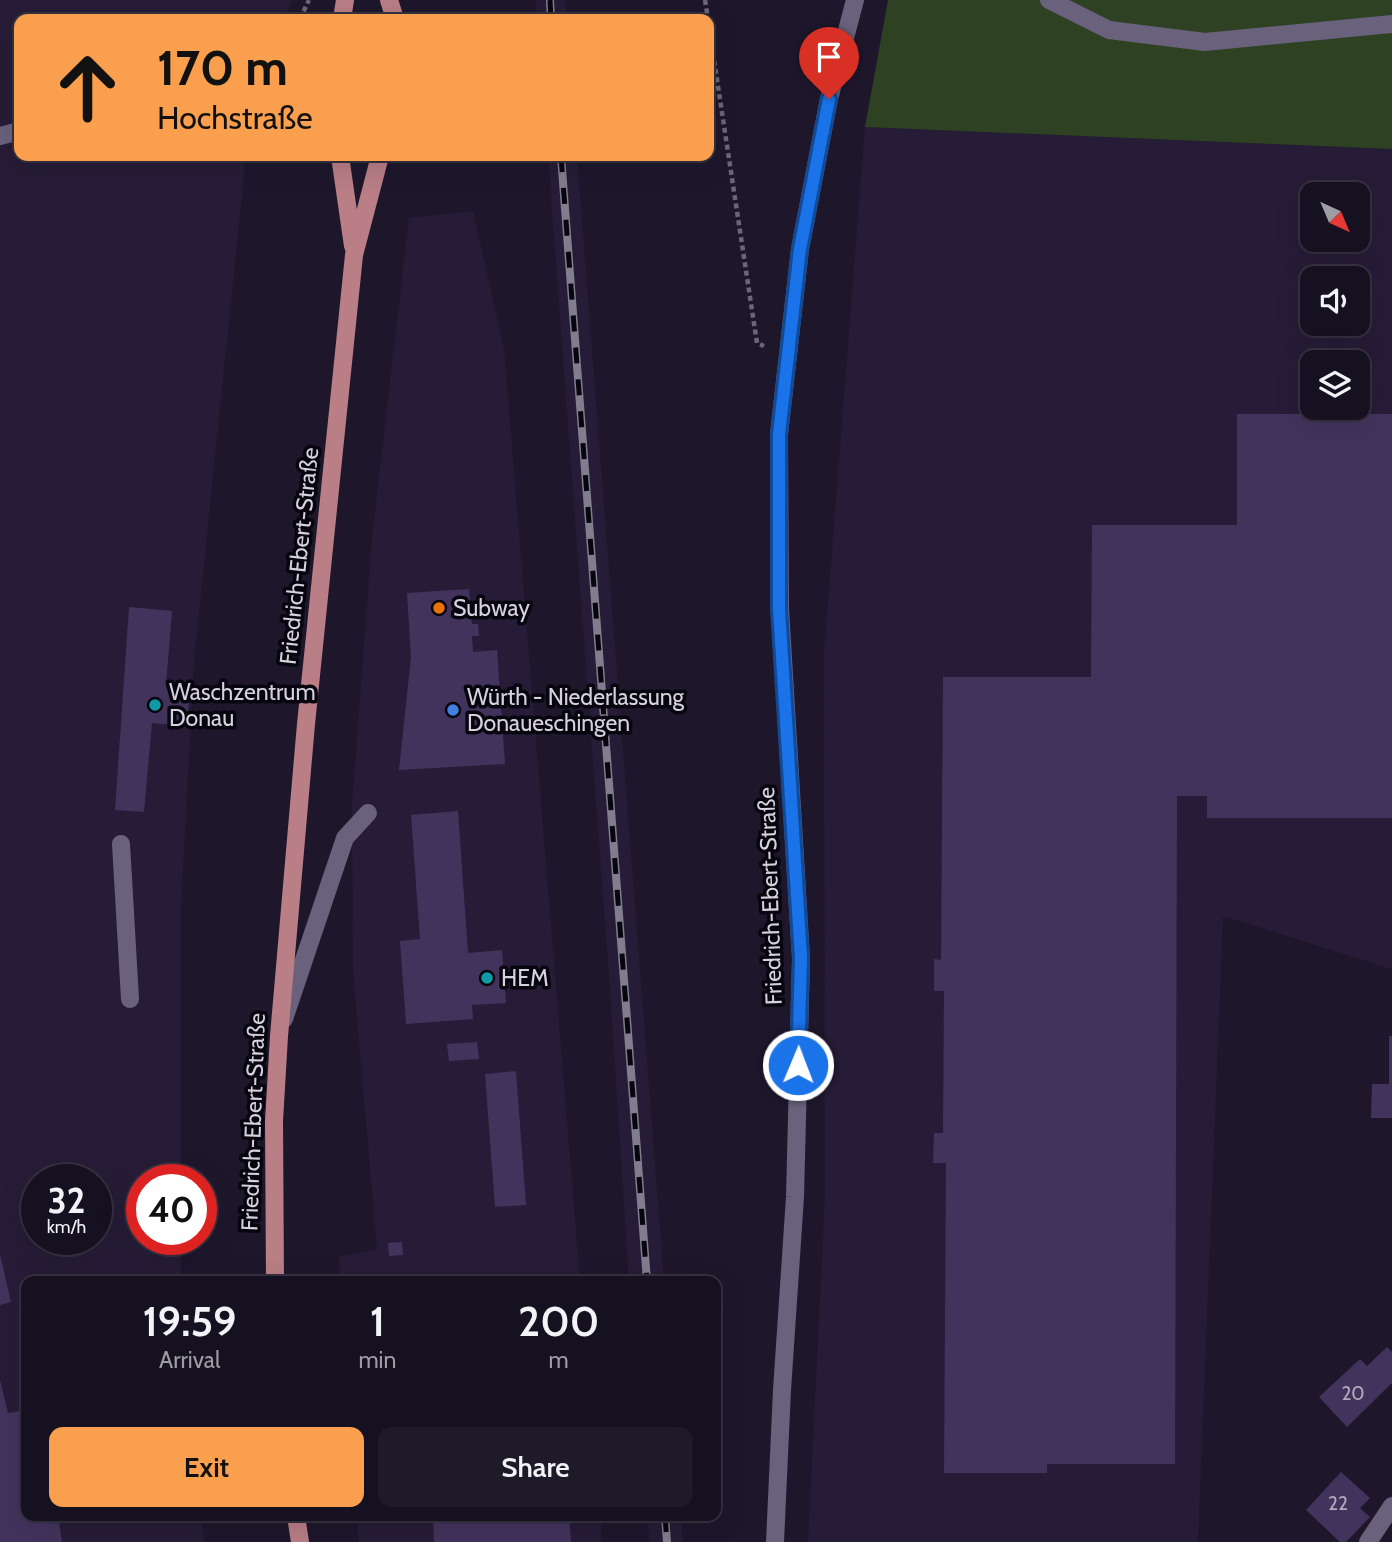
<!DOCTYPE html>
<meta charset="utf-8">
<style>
body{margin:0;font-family:Cabin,sans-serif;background:#1f1a2a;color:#f1f3f6;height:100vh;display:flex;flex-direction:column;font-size:26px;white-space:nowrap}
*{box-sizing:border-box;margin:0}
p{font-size:23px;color:#9e9da5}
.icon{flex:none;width:38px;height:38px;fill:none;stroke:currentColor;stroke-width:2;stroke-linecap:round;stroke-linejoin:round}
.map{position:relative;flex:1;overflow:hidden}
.details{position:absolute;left:21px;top:1276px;width:700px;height:245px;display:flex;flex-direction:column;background:#161121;border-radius:14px;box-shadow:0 7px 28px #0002,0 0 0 2px #35313f}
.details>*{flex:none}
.hud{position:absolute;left:14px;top:14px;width:700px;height:147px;border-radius:14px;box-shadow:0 7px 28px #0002,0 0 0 2px #35313f;background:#f99f4d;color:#111;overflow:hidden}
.needle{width:46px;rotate:136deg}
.controls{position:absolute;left:1300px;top:182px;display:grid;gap:14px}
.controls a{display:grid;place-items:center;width:70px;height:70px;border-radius:14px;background:#161121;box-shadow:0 7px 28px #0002,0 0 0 2px #35313f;font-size:35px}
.speed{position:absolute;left:21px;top:1164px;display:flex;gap:14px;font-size:35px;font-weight:700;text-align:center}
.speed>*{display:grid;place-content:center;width:91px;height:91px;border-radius:50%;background:#161121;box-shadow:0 7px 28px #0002,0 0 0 2px #35313f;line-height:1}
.speed small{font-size:18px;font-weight:400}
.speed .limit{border:10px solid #d22;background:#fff;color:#111}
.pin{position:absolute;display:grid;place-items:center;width:60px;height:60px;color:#fff;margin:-72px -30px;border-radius:50% 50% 50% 0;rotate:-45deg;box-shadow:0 0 7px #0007}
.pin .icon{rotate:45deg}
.me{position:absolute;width:77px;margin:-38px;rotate:1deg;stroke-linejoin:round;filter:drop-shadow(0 0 5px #0008)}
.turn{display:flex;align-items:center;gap:24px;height:147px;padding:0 28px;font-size:32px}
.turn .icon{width:91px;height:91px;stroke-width:2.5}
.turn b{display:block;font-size:49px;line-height:60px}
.eta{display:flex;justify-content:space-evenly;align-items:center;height:119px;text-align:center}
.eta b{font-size:42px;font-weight:600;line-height:49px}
.action{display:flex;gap:14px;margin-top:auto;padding:14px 28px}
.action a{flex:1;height:80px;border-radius:14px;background:#f99f4d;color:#111;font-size:28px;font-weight:600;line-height:80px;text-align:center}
.action a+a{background:#1f1a2a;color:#f1f3f6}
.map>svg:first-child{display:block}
</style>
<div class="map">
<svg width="1392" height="1542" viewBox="0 0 1392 1542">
<rect width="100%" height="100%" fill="#1e172c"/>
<path fill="#261c37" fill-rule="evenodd" d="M0,0H292L285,19H19V156H246L194,661L181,908V1179L142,1180V1239H181V1281H26V1516H201L205,1542H0ZM37,1180H96V1239H37Z
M536,0H565L567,19H537Z
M865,127L1392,149V969L1223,916L1198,1542H808L825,1198L824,654ZM1312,194H1358V240H1312ZM1312,278H1358V324H1312ZM1312,362H1358V408H1312Z
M548,156H577L664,1281H629L610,990Z
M473,211L504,349L580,1281H340L339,1257L377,1249L353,971L352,806L372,538L409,218Z
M357,1516H600L602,1542H359Z
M647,1516H681L683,1542H650Z"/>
<path fill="#2e4122" d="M888,0H1392V149L865,127Z"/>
<path fill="#42335c" d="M1237,414H1392V818H1207V796H1177L1175,1464H1047V1473H944L946,1163H933L934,1133H943L944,991H934V959L941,960L943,677H1091L1092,525H1237Z
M469,589L472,624H478L479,636H472L473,652L497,650L505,764L399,770L411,657L407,593Z
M129,607L172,611L166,685L190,687L187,726L152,723L144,812L115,810Z
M458,811L468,953L502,950L506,1003L472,1005L473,1019L406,1024L400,941L420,939L411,815Z
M1389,1036H1392V1118H1371L1372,1084H1389Z
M477,1042L479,1059L449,1061L447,1044Z
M516,1071L526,1205L495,1207L485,1074Z
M402,1242L403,1255L389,1256L388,1243Z
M0,1254L11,1302L0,1305Z
M1387,1347L1392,1352V1383L1347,1427L1319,1397L1360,1359L1367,1366Z
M0,1380L8,1413L26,1410V1516H58L62,1542H0Z
M1341,1472L1370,1498L1360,1508L1370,1517L1346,1542H1340L1306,1510Z
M472,1516H569L571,1542H434L433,1518Z"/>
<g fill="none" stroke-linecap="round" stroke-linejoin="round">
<path stroke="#6b6678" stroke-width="4.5" stroke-dasharray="5 3.5" stroke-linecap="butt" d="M705,0L708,19
M300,19L309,0
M709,27L757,343L764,346"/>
<path stroke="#6a627c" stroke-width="18" d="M1049,0L1109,30L1205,42L1392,24
M0,136L19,131
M121,844L130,999
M284,1019L345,838L368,813
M775,1542L782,1390L795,1197L801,958L780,609L779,434L800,249L829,99L855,0
M1368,1542L1392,1506"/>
<path stroke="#b97e86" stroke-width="18" d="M389,0L395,19
M342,19L345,0
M340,156L353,246
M275,1281L274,1121L279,1036L306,724L354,255L380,156
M296,1516L300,1542"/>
<g stroke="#827d8e" stroke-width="8">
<path id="rail" d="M550,0L551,19
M561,156L647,1281
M665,1516L667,1542"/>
</g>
<use href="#rail" stroke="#07050d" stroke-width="5" stroke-dasharray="16" stroke-linecap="butt"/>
</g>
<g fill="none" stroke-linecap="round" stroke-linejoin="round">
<g stroke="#114b97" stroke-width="18">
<path id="route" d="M798,1065L801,958L779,609V434L800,249L829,99"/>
</g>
<use href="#route" stroke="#1a73e8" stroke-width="12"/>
</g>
<circle fill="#e8710a" stroke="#07050d" stroke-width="2.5" cx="439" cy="608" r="7"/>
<g fill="#0f9aa8" stroke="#07050d" stroke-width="2.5">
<circle cx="155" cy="705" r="7"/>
<circle cx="487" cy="978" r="7"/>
</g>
<circle fill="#3f7fe0" stroke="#07050d" stroke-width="2.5" cx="453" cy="710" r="7"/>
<g text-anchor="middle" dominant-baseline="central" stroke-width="7" stroke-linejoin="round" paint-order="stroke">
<g font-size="19" fill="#b0aabe">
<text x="1353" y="1393">20</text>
<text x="1338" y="1503">22</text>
</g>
<g font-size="23" fill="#d5d1df" stroke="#07050d">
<text transform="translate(299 556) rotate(-84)">Friedrich-Ebert-Straße</text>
<text transform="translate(770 896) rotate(-92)">Friedrich-Ebert-Straße</text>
<text transform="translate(253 1122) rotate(-88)">Friedrich-Ebert-Straße</text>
</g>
<g font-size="23" fill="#d5d1df" stroke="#07050d" text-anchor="start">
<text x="453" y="608">Subway</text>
<text x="169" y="692">Waschzentrum<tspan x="169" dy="26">Donau</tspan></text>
<text x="467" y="697">Würth - Niederlassung<tspan x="467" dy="26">Donaueschingen</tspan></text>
<text x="501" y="978">HEM</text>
</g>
</g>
</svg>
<div class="controls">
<a><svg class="needle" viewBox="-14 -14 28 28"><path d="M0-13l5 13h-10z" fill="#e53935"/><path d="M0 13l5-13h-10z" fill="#9e9da5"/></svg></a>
<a><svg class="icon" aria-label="sound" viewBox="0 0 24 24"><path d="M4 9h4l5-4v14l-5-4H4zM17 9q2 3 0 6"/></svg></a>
<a><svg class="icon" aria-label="layers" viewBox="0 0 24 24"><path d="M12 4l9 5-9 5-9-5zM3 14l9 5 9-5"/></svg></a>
</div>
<div class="speed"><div>32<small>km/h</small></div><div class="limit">40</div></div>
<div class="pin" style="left:829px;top:99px;background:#d93025"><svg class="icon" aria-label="arrive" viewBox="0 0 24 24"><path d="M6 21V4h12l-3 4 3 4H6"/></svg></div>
<svg class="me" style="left:798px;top:1065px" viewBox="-20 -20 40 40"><circle r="17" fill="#1a73e8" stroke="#fff" stroke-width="3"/><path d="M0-11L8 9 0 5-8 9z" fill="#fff"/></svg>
<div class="hud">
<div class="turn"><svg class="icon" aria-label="ahead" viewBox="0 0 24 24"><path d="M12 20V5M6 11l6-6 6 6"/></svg><div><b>170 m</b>Hochstraße</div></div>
</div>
<section class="details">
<div class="eta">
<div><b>19:59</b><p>Arrival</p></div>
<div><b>1</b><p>min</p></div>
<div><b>200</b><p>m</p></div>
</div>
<div class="action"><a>Exit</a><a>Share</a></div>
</section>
</div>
